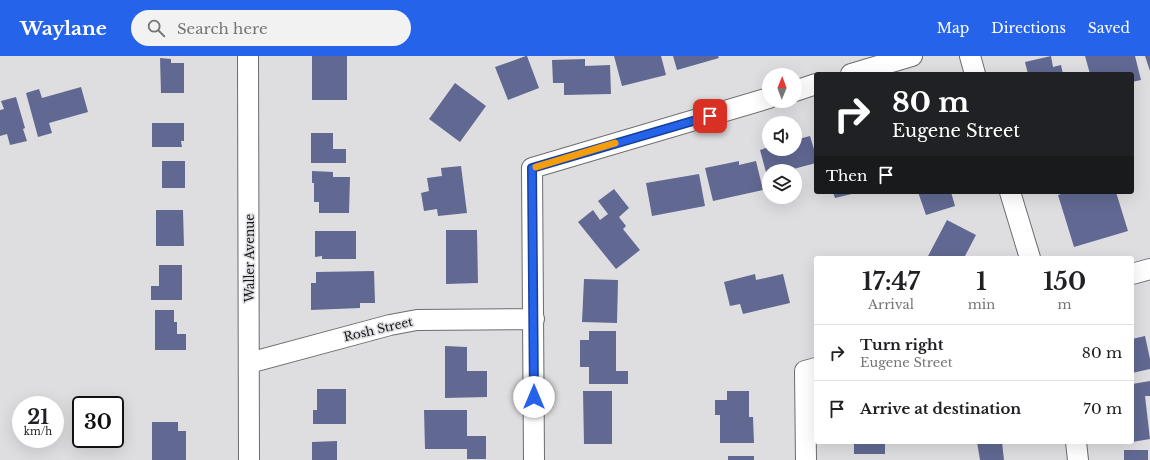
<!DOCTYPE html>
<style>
body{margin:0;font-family:"Libre Baskerville",serif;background:#f2f2f2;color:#202124;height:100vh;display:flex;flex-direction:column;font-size:15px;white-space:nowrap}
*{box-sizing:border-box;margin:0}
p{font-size:13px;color:#757577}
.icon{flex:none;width:22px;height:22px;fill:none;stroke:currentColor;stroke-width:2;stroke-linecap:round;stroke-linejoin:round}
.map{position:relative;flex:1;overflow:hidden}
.details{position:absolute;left:814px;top:200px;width:320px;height:188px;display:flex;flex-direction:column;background:#fff;border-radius:4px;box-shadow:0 4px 16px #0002}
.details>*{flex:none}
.top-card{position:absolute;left:814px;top:16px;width:320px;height:122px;border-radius:4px;box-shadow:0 4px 16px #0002;background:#202124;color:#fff;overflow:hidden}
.needle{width:26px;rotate:1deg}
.tools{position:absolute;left:762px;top:12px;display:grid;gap:8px}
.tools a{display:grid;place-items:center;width:40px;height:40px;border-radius:50%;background:#fff;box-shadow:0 4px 16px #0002;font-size:20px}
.speed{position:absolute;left:12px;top:340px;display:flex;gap:8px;font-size:20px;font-weight:700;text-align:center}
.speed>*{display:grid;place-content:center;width:52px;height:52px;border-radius:50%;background:#fff;box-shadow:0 4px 16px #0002;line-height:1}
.speed small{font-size:10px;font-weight:400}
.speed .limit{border:2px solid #111;border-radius:6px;background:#fff;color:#111}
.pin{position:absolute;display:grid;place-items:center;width:34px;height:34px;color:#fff;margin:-17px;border-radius:8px;box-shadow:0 2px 6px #0006}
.me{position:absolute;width:44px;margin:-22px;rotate:0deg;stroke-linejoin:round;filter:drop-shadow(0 0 3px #0008)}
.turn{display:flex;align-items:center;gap:14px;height:84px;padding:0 12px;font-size:18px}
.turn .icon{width:52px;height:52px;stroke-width:2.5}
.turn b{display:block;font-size:28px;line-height:34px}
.then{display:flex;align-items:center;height:38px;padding:0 12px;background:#0003;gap:8px;font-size:15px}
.eta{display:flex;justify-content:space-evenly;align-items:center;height:68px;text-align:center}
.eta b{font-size:24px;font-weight:800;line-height:28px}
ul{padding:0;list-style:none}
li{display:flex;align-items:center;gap:12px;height:56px;padding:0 12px;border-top:1px solid #e0e0e0}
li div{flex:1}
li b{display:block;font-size:15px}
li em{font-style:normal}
header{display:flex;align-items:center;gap:24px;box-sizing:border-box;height:56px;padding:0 20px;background:#2563eb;color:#fff}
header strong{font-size:19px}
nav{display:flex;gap:22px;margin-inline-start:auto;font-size:14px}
.search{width:280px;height:36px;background:#f2f2f2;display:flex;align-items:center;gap:10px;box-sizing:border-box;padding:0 14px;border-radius:22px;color:#757577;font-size:15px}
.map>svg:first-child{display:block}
</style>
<header>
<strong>Waylane</strong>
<div class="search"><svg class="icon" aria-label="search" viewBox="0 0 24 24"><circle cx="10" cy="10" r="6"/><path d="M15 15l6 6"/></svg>Search here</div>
<nav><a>Map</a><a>Directions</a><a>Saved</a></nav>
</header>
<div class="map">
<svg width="1150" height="404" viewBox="0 0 1150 404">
<rect width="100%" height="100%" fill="#dedee1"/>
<path fill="#616892" d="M312,0H347V44H312Z
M526,0H527L539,32L508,44L495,11Z
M614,0H661L666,19L622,30Z
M673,0H718L719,2L677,14Z
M1051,0L1053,11L1061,9L1063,18H1028L1025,6Z
M1085,0H1135L1141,24L1132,26V18H1090Z
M1145,0H1150V15Z
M160,2L171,3V7H184V37H161Z
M585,3V10L610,9L611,38L564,39V27H553L552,4Z
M455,27L486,50L460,86L429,63Z
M81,31L88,56L49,67L52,77L38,81L26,37L39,33L42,42Z
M16,41L25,72L23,73L27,85L10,89L7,78L0,80V54L4,53L1,45Z
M152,67H184V85H181L182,91H152Z
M311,77H333V93H346V107H311Z
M810,80L816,100V107L786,115H769V120H767L760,94L769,91V93H795V84Z
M162,105H185V132H162Z
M739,105V109L756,105L763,134L713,145L705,112Z
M461,110L467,157L438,160L437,153L424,155L421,137L429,135L427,122L442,120L441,112Z
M312,115L333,116V121H350L349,157H319V146H314V127H312Z
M699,118L705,150L652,160L646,127Z
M614,133L629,152L619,161L626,170L623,173L640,194L616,213L578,166L593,154L600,164L608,158L598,145Z
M833,136H856V137L835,142Z
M918,136H951L955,150L926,159Z
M1067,136H1116L1128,175L1074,191L1058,139Z
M156,154H183L184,190H156Z
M947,164L976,179L964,202H927Z
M446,174H477L478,227L446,228Z
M315,175H356V203H322V200L315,201Z
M159,209H182V244H151V230H159Z
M374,215L375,247H360V252L311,254V227H316V216Z
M755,218L756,224L783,218L790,247L743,258L740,248L730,250L724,226Z
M584,223L618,224L617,267L582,266Z
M155,254H174V266H177V278H186V294H155Z
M589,275H616V315H628V328H589V311H580V284H589Z
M1145,280L1150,303V313L1132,317V283Z
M445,290L467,291V315H487V341L445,342Z
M1150,325V340H1145L1150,383L1132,386V328Z
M317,333H346V368H313V354H317Z
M583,335H612V388H584Z
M727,335H749V361H753L754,387H720V359H715V344H727Z
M424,354H467V380H486V403H467V393H425Z
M152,366H178V375H186V404H152Z
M337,385V404H312V386Z
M854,386H885V398H854Z
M977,386H1002L1004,404H980Z
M1124,394H1148V404H1124Z
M728,400H754V404H728Z"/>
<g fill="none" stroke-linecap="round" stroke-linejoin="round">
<g stroke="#6c6c6f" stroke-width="22">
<path id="minor" d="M248,0L249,404
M970,0L975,18
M851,18L912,0
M795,35L816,28
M1010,136L1030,202
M1132,218L1150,213
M249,307L390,269L417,264L534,263
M1076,386L1078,404
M534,404L532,112L769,42
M806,404L805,315L816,312"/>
</g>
<use href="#minor" stroke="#fff" stroke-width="20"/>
</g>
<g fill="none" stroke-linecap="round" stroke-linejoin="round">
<g stroke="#184099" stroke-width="10">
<path id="route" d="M534,341L532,112L710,60"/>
</g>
<use href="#route" stroke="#2563eb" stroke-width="7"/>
<path stroke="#f59e0b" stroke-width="7" d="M536,111L615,87"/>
</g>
<g text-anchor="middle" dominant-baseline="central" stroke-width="3" stroke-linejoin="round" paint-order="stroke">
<g font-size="12" fill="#171819" stroke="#dedee1">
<text transform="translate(249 202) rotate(-90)">Waller Avenue</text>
<text transform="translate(378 273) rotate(-13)">Rosh Street</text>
</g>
</g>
</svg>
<div class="tools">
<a><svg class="needle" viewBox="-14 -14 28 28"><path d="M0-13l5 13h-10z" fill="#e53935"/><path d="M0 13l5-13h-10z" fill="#757577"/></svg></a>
<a><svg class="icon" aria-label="sound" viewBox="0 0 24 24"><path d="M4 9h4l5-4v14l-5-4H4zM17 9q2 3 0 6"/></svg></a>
<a><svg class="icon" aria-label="layers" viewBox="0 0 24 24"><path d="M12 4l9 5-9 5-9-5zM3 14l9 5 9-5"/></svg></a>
</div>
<div class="speed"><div>21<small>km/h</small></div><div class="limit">30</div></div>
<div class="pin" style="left:710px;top:60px;background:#d93025"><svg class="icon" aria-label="arrive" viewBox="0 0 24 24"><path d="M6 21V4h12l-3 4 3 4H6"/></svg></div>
<svg class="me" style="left:534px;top:341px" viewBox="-20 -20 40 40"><circle r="19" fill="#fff"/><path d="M0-13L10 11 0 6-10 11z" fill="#2563eb"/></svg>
<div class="top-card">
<div class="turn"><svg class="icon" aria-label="right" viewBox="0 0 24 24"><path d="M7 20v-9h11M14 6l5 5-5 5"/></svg><div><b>80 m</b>Eugene Street</div></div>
<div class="then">Then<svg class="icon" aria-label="arrive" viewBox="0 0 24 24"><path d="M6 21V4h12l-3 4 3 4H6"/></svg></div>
</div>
<section class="details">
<div class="eta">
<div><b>17:47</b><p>Arrival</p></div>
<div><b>1</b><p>min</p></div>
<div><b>150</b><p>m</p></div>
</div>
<ul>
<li><svg class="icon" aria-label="right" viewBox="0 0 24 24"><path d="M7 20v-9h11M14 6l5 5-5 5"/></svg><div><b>Turn right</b><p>Eugene Street</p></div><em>80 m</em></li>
<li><svg class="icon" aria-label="arrive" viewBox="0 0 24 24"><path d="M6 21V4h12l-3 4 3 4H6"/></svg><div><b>Arrive at destination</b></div><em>70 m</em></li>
</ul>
</section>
</div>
